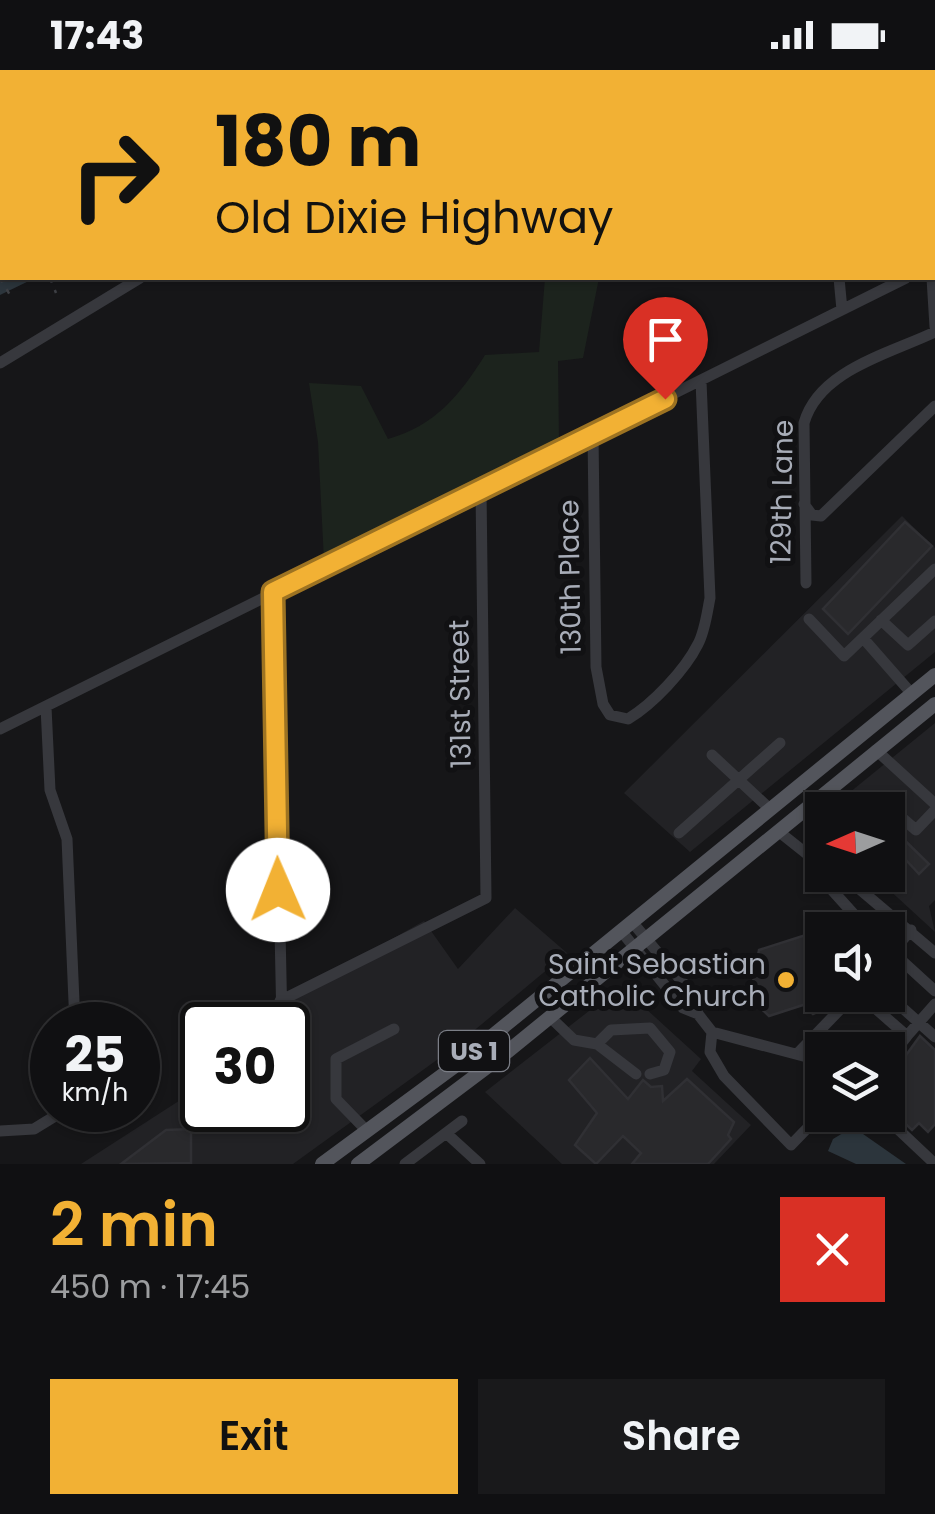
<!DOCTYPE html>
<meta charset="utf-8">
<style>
body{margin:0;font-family:Poppins,sans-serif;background:#19191b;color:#f1f3f6;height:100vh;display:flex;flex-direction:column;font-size:38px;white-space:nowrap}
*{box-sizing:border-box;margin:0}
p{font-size:32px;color:#9c9d9f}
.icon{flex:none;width:55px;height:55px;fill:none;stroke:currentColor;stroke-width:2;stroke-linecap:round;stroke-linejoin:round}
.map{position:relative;height:1094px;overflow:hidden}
.drawer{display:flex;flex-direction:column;background:#101012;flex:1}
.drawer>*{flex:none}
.banner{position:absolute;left:0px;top:0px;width:935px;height:210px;box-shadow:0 2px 8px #0004,0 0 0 2px #303032;background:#f2b134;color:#111;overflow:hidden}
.needle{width:65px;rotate:267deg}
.controls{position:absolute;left:805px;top:722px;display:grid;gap:20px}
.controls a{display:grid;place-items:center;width:100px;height:100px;border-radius:0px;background:#101012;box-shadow:0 2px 8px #0004,0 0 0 2px #303032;font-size:50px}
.speed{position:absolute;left:30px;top:932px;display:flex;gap:20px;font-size:50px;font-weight:700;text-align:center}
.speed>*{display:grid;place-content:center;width:130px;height:130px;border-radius:50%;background:#101012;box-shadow:0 2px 8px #0004,0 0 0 2px #303032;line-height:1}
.speed small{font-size:25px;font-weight:400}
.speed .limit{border:5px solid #111;border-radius:15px;background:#fff;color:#111}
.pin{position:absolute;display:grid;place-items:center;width:85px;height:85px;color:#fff;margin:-102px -42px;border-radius:50% 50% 50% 0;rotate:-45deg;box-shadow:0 0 10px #0007}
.pin .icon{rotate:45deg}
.me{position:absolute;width:110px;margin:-55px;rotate:359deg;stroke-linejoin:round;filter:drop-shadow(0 0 8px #0008)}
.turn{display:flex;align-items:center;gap:35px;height:210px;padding:0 50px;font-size:45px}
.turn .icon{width:130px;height:130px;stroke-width:2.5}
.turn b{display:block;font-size:70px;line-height:85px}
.round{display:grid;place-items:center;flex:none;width:105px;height:105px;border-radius:0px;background:#19191b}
.head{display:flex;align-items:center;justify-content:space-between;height:170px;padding:0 50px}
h1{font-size:60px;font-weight:600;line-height:75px;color:#f2b134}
.cta{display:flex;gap:20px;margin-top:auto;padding:20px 50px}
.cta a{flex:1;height:115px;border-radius:0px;background:#f2b134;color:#111;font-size:40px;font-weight:600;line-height:115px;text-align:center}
.cta a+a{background:#19191b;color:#f1f3f6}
.status{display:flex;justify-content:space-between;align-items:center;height:70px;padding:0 50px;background:#101012;direction:ltr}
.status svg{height:28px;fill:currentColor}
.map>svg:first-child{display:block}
</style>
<div class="status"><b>17:43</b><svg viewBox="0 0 49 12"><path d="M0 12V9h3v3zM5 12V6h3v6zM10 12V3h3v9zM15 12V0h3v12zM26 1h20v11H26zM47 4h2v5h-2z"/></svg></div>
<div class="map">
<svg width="935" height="1094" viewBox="0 0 935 1094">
<rect width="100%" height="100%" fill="#161618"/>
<path fill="#222225" d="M902,446L935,478V582L690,782L624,723Z
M935,653V830L929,836L935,862L873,805H888V740H828Z
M515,838L567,883L452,979L293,1094H81L185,1027L205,1058L242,1054L288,1040L293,1036L285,929L424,851L458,899Z
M621,916L701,989L692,1001L751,1055L714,1094H562L485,1022Z"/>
<path fill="#1c231d" d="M545,208H599L583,288L558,291L559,372L324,491L318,372L309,313L361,316L388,369C435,356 460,325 485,285L539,282Z"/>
<path fill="#2c353c" d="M0,0H458L2,2V208H35L0,225Z
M853,1057L906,1094H856L828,1081L833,1069Z"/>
<path fill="#29292c" stroke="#303034" stroke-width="2.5" d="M905,452L932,476L848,564L823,539Z
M888,754L929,794L919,804L906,790L895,800L888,793Z
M806,865L822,881L815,919L826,929L822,934L826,938L813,944L803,935L769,946L750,928L759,880Z
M920,966L935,980V1054L928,1062L919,1053L912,1060L890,1039L897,1032L888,1023V1010Z
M590,988L628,1029L643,1010L651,1017L662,1016L663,1031L687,1009L734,1052L728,1065L731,1069L708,1094H632L641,1083L623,1066L596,1094L575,1075L597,1043L569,1010Z
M191,1059V1093L121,1094L166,1060Z"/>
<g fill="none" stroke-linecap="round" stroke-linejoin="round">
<path stroke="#3d3f44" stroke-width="2.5" stroke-dasharray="5 8" stroke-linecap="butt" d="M297,0L298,2
M360,0L361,2
M401,0L402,2
M0,208L10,225
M50,208L56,223"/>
<path stroke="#37383d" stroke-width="11" d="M835,0V2
M928,0V2
M540,2L546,0
M932,194L935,192
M839,208L842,240
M932,208L935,257
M0,293L140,208
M593,364L596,597L603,634L610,645L628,649C653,634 685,600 698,574C705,561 707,543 710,528L701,311
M804,434L812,445L821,446L935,336
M806,513L804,353C819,300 889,284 935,262
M273,523L282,955
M809,549L844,586L935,499
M881,550L908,575L935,551
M863,568L912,624
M46,637L50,720L67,769L75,955
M0,659L906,208
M876,680L935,734
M712,685L771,740
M872,740L886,734L916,760L935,740
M778,761L822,796
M679,763L780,673
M834,805L832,820L868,860
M843,805L935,883
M633,853L695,927L698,944L712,962L822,991
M622,862L683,938L698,944
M888,878L935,921
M888,887L911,860
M888,925L935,967
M280,931L486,828L481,419
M550,947L574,970L597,974L636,1004
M712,962L710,982L724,1006L791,1075L822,1043
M597,974L611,960L650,958L670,982L664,1000L650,1004
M797,984L851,928L867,931L907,966L935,934
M888,990L907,966
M883,1045L935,1094
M0,1061L34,1059L65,1040
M367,1061L336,1029V989L394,959
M446,1063L480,1094
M405,1094L462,1051"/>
<path stroke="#53555c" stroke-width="14" d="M322,1094L459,993L935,605
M358,1094L507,982L935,634"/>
</g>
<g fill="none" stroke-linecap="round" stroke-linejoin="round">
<g stroke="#9d7322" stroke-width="25">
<path id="route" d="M278,820L273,522L665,329"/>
</g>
<use href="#route" stroke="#f2b134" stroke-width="18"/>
</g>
<circle fill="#f2b134" stroke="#111113" stroke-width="4" cx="786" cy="910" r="10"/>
<g text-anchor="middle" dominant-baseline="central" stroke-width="10" stroke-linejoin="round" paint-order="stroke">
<rect fill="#111113" stroke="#7b7e86" stroke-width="2.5" x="439" y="961" width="70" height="40" rx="8"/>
<g font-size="25" font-weight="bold" fill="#a8adb8">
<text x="474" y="981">US 1</text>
</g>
<g font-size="28" fill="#a8adb8" stroke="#111113">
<text transform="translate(782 422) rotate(-89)">129th Lane</text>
<text transform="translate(570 507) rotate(-91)">130th Place</text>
<text transform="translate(460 624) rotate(-91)">131st Street</text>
</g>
<g font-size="28" fill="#a8adb8" stroke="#111113" text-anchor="end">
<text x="766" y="894">Saint Sebastian<tspan x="766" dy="32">Catholic Church</tspan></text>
</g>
</g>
</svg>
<div class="controls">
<a><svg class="needle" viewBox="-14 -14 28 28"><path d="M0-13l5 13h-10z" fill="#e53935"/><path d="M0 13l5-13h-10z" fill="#9c9d9f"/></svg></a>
<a><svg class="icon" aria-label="sound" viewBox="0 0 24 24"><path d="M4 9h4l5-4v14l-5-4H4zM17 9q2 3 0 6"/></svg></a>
<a><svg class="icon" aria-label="layers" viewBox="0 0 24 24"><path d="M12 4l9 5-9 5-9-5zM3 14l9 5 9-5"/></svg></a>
</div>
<div class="speed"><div>25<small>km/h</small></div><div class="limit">30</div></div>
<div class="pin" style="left:665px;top:329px;background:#d93025"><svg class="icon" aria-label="arrive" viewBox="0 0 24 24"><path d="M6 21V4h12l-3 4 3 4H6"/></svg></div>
<svg class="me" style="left:278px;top:820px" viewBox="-20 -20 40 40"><circle r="19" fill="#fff"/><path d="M0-13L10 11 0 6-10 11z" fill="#f2b134"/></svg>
<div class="banner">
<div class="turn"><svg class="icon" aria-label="right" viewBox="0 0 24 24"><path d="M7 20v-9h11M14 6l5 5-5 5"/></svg><div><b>180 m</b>Old Dixie Highway</div></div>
</div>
</div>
<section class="drawer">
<div class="head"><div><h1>2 min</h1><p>450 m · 17:45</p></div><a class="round" style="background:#d93025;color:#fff"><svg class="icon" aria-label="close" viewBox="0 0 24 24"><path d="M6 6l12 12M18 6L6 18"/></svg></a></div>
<div class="cta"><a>Exit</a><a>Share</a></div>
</section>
